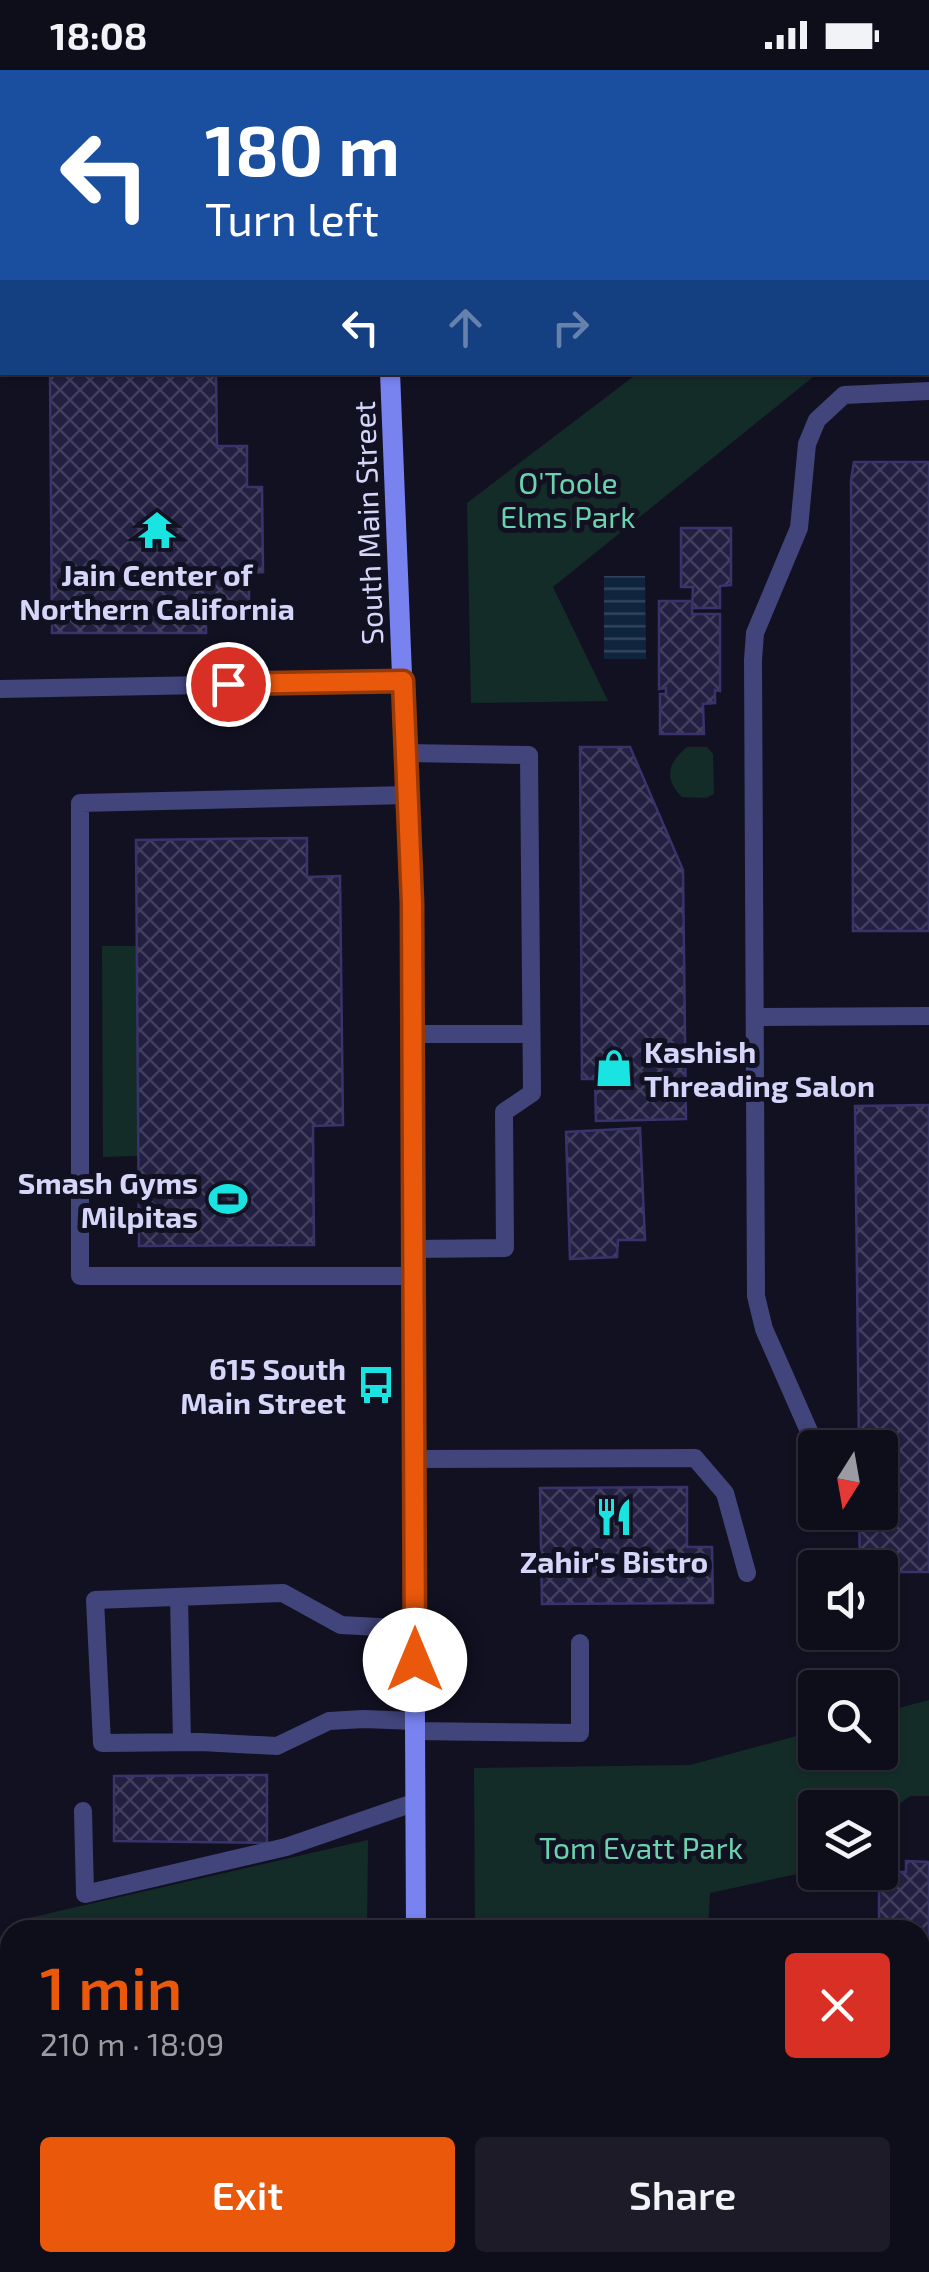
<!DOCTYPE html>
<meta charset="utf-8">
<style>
body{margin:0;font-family:"Exo 2",sans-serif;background:#1c1b27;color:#f1f3f6;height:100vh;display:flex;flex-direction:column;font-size:38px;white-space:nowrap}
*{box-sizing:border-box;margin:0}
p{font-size:32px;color:#9b9ca2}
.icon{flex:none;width:55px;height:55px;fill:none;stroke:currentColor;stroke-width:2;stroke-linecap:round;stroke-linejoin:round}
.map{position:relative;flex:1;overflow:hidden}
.sheet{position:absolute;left:0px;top:1850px;width:930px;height:352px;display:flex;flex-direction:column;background:#0e0d1a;border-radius:30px 30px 0 0;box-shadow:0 2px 8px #0004,0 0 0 2px #2e2d39}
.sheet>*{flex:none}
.hud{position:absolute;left:0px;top:0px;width:930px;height:305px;box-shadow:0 2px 8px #0004,0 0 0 2px #2e2d39;background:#1a4fa0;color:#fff;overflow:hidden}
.needle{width:65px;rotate:191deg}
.buttons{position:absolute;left:798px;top:1360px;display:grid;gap:20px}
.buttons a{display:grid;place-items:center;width:100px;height:100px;border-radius:10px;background:#0e0d1a;box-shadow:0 2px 8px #0004,0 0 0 2px #2e2d39;font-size:50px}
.pin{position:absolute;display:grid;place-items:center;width:85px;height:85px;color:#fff;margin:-42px;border:5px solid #fff;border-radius:50%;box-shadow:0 2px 10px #0007}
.me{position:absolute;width:110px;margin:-55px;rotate:0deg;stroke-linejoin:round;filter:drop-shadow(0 0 8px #0008)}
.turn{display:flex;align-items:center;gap:35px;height:210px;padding:0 40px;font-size:45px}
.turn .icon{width:130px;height:130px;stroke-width:2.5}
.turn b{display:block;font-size:70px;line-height:85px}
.lanes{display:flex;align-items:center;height:95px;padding:0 40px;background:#0003;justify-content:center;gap:50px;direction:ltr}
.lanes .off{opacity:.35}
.round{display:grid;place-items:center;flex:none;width:105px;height:105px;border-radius:10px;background:#1c1b27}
.overview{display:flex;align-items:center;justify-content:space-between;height:170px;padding:0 40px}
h1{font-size:60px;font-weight:600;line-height:75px;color:#ea580c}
.button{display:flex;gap:20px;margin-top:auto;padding:20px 40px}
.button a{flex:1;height:115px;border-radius:10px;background:#ea580c;color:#fff;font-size:40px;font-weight:600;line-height:115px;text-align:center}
.button a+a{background:#1c1b27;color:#f1f3f6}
.status{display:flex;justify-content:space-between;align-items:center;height:70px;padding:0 50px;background:#0e0d1a;direction:ltr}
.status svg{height:28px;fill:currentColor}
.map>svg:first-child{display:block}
</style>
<div class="status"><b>18:08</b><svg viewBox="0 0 49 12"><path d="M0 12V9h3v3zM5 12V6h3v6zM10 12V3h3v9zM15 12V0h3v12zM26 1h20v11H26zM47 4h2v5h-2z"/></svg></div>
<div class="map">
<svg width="929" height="2202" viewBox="0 0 929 2202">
<defs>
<pattern id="water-rules" width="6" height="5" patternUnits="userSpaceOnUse" patternTransform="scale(2.5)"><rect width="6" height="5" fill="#0f253d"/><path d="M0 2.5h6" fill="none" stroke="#31445a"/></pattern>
<pattern id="building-cross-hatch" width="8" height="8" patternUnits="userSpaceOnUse" patternTransform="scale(2.5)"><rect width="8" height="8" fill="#221f41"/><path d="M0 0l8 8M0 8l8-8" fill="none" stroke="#413f5d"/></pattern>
</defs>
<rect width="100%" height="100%" fill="#121122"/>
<path fill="#142c28" d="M783,0H929V282L928,2H783Z
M638,303H818L553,517L608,631L471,633L467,433Z
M687,677H707L713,684L714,724L706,728L682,727C663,708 668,693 687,677Z
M102,876H137L138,1086L103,1087Z
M929,1630V1726H910L887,1743L880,1770V1738H815V1800L710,1823L708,1860H475L474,1698L690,1695L815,1661V1682H880V1643Z
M368,1770L367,1860H20V1850Z"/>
<path fill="url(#water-rules)" d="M604,506H645L646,589H604Z"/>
<path fill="url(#building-cross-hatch)" stroke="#38336b" stroke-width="2.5" d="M599,0H668L669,2H600Z
M50,302H216L217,376H247V417H262L263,502L249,503V547H206V563H52Z
M854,392H929V861H853L851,410Z
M681,458H731V515L720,516V538H692L693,517H681Z
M659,531H692V544H720V621L715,620V633L703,634L704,664H660V624H666V618L659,619Z
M580,677H630L683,800L686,1049L596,1051L595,1009H582Z
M307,768V807L340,806L343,1055L313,1056L314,1175L139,1176L136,770Z
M929,1035V1502H880V1498H860L859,1442H880V1378H859L855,1036Z
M640,1058L645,1170H618L617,1187L570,1189L566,1062Z
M687,1417V1477H712L713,1533L542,1534L540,1418Z
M267,1705V1773L114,1771V1706Z
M906,1791L929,1792V1916H920V1860H879V1802H906Z
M671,2192H716V2202H671Z"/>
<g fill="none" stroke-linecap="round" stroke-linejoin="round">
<path stroke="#41457c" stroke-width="18" d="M544,0V2
M739,0V2
M0,3L20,0
M0,144H2
M0,224H2
M0,619L403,611
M406,683L529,685L532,1023L504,1042L505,1178L413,1179
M408,725L80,733V1206H413
M755,947L929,946
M412,964H531
M414,1389L695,1388L725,1423L747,1503
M812,1433V1368L764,1259L756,1226L753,590L755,563L799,458L807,374L817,350L844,325L929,321
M179,1527L182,1672
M415,1559L341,1555L283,1523L95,1530L102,1673L201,1672L277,1676L329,1651L364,1649L415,1651
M415,1661L580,1663V1573
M83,1741L85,1824L286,1777L416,1732
M0,2050L1,2202"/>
<path stroke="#7883f0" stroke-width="20" d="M363,0L364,2
M390,302L411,833L416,1860
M418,2192V2202"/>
</g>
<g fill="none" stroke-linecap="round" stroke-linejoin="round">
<g stroke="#983908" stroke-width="25">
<path id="route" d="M228,614L403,611L412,833L415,1590"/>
</g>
<use href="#route" stroke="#ea580c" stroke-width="18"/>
</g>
<defs>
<g id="temple-bare" transform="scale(3)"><path d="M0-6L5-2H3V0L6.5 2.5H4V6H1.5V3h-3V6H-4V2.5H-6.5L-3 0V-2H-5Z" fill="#19e4e1" stroke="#121122" stroke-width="2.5" paint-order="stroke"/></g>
<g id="shop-bare" transform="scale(3)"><path d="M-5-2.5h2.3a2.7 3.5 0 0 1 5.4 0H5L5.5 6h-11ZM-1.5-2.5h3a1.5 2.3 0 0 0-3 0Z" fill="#19e4e1" stroke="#121122" stroke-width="2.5" paint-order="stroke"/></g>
<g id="stadium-bare" transform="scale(3)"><path d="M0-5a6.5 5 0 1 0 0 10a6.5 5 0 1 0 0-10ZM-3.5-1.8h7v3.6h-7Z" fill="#19e4e1" stroke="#121122" stroke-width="2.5" paint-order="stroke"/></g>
<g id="bus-bare" transform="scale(3)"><path d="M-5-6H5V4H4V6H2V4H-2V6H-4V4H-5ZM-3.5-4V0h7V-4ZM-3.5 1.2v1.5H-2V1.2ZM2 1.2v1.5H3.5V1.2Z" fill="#19e4e1" stroke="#121122" stroke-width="2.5" paint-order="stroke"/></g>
<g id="restaurant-bare" transform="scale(3)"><path d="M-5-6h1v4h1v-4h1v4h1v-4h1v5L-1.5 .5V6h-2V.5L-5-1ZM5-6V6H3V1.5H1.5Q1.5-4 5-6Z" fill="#19e4e1" stroke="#121122" stroke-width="2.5" paint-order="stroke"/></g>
</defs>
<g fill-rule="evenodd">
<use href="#temple-bare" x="157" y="460"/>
<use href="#shop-bare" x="614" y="998"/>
<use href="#stadium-bare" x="228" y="1129"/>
<use href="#bus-bare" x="376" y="1315"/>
<use href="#restaurant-bare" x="614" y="1447"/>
</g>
<g text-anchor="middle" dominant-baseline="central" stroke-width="10" stroke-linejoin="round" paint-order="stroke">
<g font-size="30" fill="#6ad3ad" stroke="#121122">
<text x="568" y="412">O'Toole<tspan x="568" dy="34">Elms Park</tspan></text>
<text x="641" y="1777">Tom Evatt Park</text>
</g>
<g font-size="30" fill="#d6d6fa" stroke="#121122">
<text transform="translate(367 453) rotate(-92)">South Main Street</text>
</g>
<g font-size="30" font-weight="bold" fill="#d6d6fa" stroke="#121122">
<text x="157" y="504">Jain Center of<tspan x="157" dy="34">Northern California</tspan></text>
<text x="644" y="981" text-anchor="start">Kashish<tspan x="644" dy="34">Threading Salon</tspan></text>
<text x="198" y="1112" text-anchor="end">Smash Gyms<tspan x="198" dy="34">Milpitas</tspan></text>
<text x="346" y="1298" text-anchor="end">615 South<tspan x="346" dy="34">Main Street</tspan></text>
<text x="614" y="1491">Zahir's Bistro</text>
</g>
</g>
</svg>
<div class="buttons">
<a><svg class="needle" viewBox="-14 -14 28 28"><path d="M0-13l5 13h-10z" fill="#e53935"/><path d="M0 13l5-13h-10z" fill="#9b9ca2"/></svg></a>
<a><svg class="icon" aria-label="sound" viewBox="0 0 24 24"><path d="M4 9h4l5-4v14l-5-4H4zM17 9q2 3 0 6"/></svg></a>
<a><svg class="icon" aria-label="search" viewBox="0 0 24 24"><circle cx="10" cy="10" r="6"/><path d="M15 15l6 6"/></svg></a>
<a><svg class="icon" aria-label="layers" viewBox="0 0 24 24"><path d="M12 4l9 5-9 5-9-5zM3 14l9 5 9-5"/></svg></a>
</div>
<div class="pin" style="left:228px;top:614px;background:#d93025"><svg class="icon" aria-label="arrive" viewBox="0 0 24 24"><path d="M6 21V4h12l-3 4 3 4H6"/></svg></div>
<svg class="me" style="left:415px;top:1590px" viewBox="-20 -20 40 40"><circle r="19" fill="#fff"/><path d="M0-13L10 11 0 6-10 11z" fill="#ea580c"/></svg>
<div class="hud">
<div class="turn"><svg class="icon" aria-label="left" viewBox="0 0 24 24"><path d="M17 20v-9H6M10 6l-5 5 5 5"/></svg><div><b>180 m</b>Turn left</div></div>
<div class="lanes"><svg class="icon" aria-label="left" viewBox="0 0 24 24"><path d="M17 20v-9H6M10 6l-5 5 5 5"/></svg><svg class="icon off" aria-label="ahead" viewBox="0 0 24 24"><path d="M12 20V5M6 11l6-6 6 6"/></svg><svg class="icon off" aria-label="right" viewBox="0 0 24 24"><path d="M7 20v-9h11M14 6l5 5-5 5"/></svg></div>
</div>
<section class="sheet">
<div class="overview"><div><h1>1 min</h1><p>210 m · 18:09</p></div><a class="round" style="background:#d93025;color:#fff"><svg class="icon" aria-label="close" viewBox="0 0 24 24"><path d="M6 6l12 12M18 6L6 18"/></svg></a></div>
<div class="button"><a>Exit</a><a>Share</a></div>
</section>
</div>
